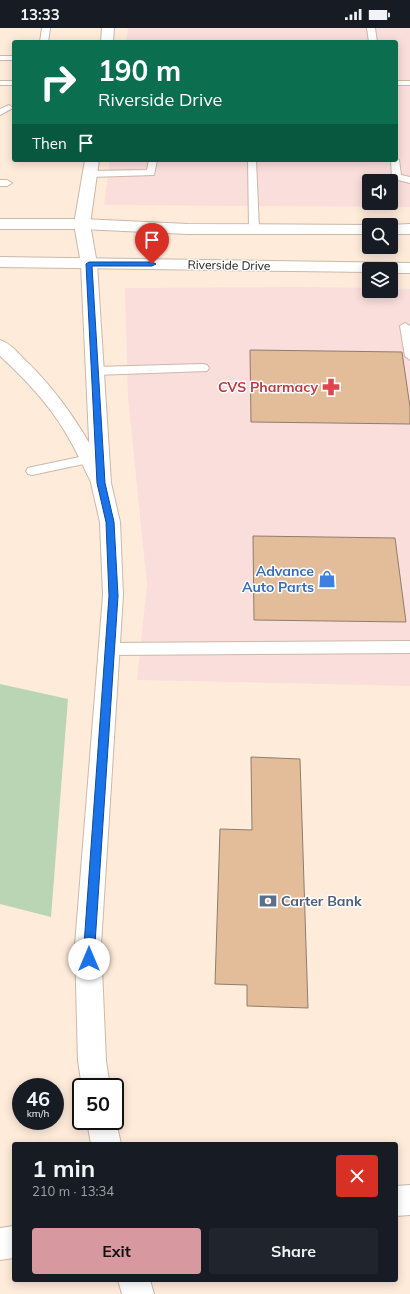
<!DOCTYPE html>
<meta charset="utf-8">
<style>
body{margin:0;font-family:Mulish,sans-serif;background:#20242c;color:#f1f3f6;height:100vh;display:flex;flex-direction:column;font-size:15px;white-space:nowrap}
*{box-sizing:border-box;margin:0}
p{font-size:13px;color:#9ea1a6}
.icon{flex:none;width:22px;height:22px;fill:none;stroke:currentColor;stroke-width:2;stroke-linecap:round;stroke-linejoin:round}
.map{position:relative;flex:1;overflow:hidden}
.panel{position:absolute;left:12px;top:1114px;width:386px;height:140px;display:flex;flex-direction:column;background:#171b24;border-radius:4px;box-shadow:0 2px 10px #0003}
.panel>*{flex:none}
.top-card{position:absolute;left:12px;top:12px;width:386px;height:122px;border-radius:4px;box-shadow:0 2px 10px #0003;background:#0b6e4f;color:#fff;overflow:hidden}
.controls{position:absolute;left:362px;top:146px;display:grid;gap:8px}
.controls a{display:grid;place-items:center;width:36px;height:36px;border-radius:4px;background:#171b24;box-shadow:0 2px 10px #0003;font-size:20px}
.speed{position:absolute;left:12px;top:1050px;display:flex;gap:8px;font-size:20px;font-weight:700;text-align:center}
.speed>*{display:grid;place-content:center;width:52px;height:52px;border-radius:50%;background:#171b24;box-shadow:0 2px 10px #0003;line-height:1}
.speed small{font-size:10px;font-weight:400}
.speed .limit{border:2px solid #111;border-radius:6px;background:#fff;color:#111}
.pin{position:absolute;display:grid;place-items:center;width:34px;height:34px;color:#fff;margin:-41px -17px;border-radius:50% 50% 50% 0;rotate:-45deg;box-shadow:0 0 4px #0007}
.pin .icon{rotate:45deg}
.me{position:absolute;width:44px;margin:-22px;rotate:0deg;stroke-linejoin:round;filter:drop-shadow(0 0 3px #0008)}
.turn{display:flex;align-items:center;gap:14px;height:84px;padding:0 20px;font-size:18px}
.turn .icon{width:52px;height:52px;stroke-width:2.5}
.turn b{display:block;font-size:28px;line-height:34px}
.then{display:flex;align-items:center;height:38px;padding:0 20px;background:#0003;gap:8px;font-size:15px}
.round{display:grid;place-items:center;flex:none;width:42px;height:42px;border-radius:4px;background:#20242c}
.overview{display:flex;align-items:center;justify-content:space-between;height:68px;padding:0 20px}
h1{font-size:24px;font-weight:700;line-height:30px}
.button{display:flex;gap:8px;margin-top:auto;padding:8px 20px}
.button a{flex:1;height:46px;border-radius:4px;background:#d898a0;color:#111;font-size:16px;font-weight:700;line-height:46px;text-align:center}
.button a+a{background:#20242c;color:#f1f3f6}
.status{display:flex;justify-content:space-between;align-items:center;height:28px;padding:0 20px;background:#171b24;direction:ltr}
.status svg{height:11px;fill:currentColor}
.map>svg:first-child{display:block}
</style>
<div class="status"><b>13:33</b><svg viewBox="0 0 49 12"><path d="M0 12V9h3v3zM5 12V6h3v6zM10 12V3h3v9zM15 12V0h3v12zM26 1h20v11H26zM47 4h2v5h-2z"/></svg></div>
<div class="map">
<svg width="410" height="1266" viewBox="0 0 410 1266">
<rect width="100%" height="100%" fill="#ffebda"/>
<path fill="#f9dedb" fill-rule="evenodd" d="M128,0H410V179L104,177L110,132H396V14H126ZM369,153H391V175H369Z
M311,259L369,260V263L410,261V658L137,652L147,557L128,369L125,260Z"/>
<path fill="#bad5b4" d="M0,656L68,671L51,889L0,876Z"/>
<path fill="#e3bd99" stroke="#8e7d6d" d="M250,322L402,324L410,379V396L251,394Z
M253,508L395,510L406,594L254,592Z
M251,729L300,731L308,980L247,978V957L215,956L220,801L252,802Z"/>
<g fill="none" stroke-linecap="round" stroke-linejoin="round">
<g stroke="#cbb8a8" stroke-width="2">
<path id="service" d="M42,0H50L48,14H40Z
M367,0H375L377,14H369Z
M0,28H14V32H0Z
M0,53H14V57H0Z
M396,53H410V57H396Z
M9,77L13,80L0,87V81Z
M396,130L399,132L401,147L410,149V155L394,151L392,149L391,132H396Z
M149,132H157L154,147L90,149L85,146L90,143L147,142Z
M248,132H256L259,201L254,204L249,201Z
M0,152H7L12,155L7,158H0Z
M405,295L410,298V332L405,328L400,298Z
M203,336L207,337L209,340L207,343L95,347L89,343L95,339Z
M89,427L93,428L95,431L93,434L32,447L28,446L26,443L28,440L32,439Z
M410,613V625L109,627L104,625L102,621L104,617L109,615Z"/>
</g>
<g stroke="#cbb8a8" stroke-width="2">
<path id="minor" d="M102,0H114L113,14H101Z
M85,132H99L90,196L87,199H77L74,196Z
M410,1157V1187L396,1188V1158Z
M14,1198V1230L0,1232V1200Z"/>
</g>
<g stroke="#cbb8a8" stroke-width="2">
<path id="secondary" d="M82,191L87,193L90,196L97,236L111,455L120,494L123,567L101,917L106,1033L110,1059H82L78,1033L75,917L103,567L100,494L91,455L81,236L74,196L77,193Z
M115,1089L121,1116H91L87,1093H115Z
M118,1252H150L154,1266H122Z"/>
</g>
<g stroke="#cbb8a8" stroke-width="2">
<path id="primary" d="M0,191H82L188,196L371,197H369V206H188L82,201H0Z
M410,196V206H391V197H389Z
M0,229L410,235V245H391V241H369V244L0,239Z
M0,312C10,315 17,324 24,331C62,367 87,408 111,455L108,460L101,462L94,460C84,441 76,421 64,402C47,374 24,350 0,328Z"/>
</g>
<use href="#service" fill="#fff" fill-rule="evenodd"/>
<use href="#minor" fill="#fff" fill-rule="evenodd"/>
<use href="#secondary" fill="#fff" fill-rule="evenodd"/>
<use href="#primary" fill="#fff" fill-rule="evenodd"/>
</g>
<path fill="#1a73e8" stroke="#114b97" d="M89,234H152L156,236L152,238H92L105,455L114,494L118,568L94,931L93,935L89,937L85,935L83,931L109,568L106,494L97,455L86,236Z"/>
<defs>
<g id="pharmacy-bare" transform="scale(1.38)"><path d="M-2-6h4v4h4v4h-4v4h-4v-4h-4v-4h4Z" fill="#e0444e" stroke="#fff" stroke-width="2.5" paint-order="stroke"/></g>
<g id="shop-bare" transform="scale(1.38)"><path d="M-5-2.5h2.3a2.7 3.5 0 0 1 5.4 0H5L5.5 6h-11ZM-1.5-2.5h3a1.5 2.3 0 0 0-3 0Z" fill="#3f7fe0" stroke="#fff" stroke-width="2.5" paint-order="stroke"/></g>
<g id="bank-bare" transform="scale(1.38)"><path d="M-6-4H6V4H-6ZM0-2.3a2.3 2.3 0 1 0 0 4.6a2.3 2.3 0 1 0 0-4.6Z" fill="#5c6f8a" stroke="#fff" stroke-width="2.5" paint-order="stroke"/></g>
</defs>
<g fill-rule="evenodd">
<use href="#pharmacy-bare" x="331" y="359"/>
<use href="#shop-bare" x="327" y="551"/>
<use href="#bank-bare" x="268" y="873"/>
</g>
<g text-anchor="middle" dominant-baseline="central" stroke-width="3" stroke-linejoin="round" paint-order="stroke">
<g font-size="12" fill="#1c1610" stroke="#fff">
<text transform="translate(229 237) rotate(1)">Riverside Drive</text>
</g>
<g font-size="14" font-weight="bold" fill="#be3a42" stroke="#fff" text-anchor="end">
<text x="318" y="359">CVS Pharmacy</text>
</g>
<g font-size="14" font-weight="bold" fill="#366cbe" stroke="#fff" text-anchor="end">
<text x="314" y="543">Advance<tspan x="314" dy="16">Auto Parts</tspan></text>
</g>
<g font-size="14" font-weight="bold" fill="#4e5e75" stroke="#fff" text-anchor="start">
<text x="281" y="873">Carter Bank</text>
</g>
</g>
</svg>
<div class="controls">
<a><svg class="icon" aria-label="sound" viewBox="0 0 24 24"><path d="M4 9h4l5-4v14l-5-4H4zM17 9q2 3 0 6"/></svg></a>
<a><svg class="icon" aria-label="search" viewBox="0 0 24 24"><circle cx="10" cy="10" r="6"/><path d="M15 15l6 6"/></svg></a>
<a><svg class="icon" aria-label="layers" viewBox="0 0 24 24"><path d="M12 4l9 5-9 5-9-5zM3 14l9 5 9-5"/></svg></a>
</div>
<div class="speed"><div>46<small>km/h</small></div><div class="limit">50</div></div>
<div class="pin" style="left:152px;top:236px;background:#d93025"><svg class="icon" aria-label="arrive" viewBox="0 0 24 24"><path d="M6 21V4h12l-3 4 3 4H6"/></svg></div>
<svg class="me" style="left:89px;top:931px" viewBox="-20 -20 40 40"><circle r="19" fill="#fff"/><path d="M0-13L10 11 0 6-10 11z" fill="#1a73e8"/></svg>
<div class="top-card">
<div class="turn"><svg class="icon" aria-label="right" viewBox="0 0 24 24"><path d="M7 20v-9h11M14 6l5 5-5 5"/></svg><div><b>190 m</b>Riverside Drive</div></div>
<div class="then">Then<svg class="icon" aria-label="arrive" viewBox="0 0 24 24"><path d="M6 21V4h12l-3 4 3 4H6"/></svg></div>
</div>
<section class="panel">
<div class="overview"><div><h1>1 min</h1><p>210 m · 13:34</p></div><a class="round" style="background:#d93025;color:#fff"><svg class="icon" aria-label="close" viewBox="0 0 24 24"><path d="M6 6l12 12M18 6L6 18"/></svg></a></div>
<div class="button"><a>Exit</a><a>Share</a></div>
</section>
</div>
